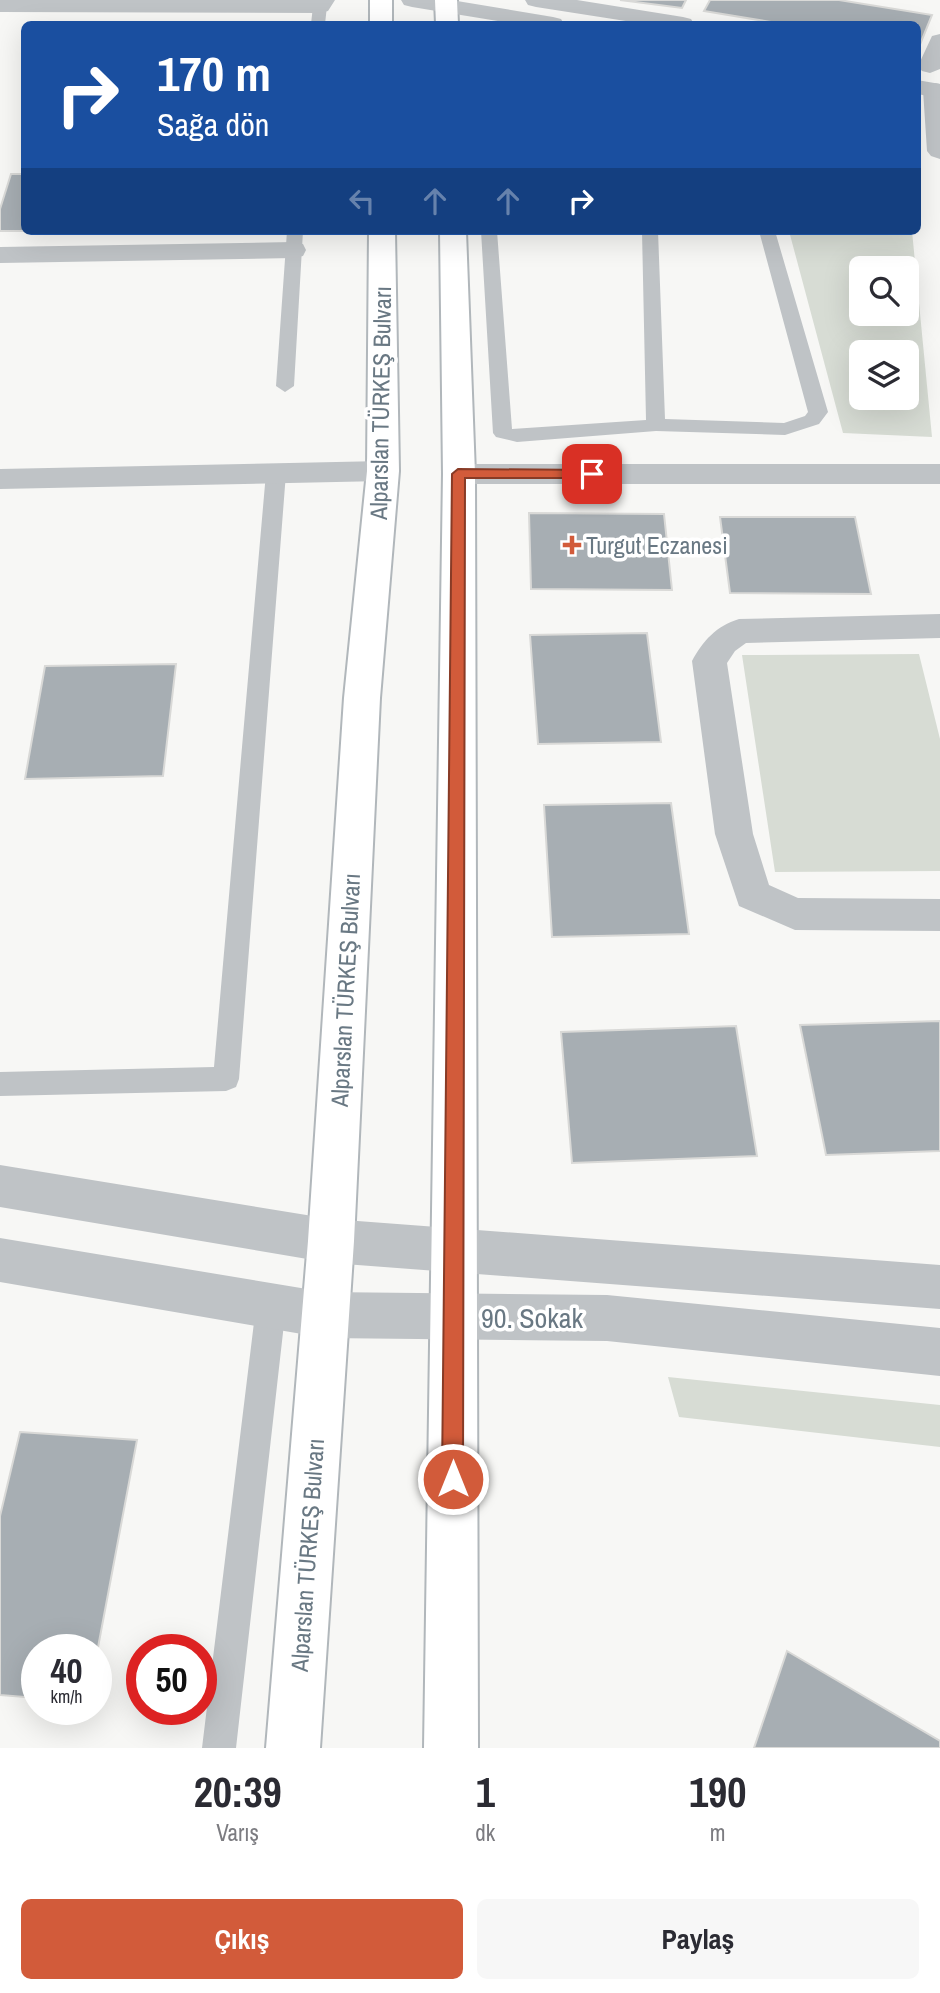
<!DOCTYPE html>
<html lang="tr">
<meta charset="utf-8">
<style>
body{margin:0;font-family:"Archivo Narrow",sans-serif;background:#f7f7f7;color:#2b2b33;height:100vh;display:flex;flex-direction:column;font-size:26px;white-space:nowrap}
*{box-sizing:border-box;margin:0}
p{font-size:23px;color:#7c7c81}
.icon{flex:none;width:38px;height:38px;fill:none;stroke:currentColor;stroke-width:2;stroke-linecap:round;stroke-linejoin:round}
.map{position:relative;height:1748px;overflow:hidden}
.details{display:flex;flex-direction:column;background:#fff;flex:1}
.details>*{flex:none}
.guide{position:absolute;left:21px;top:21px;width:900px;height:214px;border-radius:10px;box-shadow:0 7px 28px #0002;background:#1a4fa0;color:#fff;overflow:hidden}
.buttons{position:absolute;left:849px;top:256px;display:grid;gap:14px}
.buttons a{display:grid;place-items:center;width:70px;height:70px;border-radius:10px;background:#fff;box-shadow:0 7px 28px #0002;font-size:35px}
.speed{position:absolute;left:21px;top:1634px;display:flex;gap:14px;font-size:35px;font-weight:700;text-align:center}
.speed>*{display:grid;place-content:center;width:91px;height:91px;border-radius:50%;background:#fff;box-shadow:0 7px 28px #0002;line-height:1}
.speed small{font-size:18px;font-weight:400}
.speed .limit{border:10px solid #d22;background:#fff;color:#111}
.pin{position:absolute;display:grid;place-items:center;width:60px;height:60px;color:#fff;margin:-30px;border-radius:14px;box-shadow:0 4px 10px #0006}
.me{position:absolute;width:77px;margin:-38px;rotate:0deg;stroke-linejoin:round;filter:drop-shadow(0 0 5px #0008)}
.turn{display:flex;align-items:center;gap:24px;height:147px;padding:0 21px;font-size:32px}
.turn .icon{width:91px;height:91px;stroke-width:2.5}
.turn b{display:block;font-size:49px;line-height:60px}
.lanes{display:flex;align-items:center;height:66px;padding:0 21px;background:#0003;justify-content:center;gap:35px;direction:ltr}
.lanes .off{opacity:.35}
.eta{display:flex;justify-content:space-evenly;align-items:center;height:119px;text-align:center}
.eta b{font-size:42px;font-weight:700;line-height:49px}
.button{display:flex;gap:14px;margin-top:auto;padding:14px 21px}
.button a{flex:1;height:80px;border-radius:10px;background:#d25b3a;color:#fff;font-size:28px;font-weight:700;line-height:80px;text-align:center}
.button a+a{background:#f7f7f7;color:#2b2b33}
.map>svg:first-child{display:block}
</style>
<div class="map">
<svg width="940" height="1748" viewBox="0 0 940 1748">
<rect width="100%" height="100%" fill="#f7f7f5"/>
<path fill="#d7dcd4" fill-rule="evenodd" d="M789,231H912L932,437L843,433ZM861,268H906V313H861ZM861,352H906V397H861Z
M919,654L940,739V871L775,872L742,655Z
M668,1377L940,1405V1447L679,1417Z"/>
<path fill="#a7aeb3" stroke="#d9d9d7" stroke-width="2" d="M620,0H686L682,8Z
M710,0H839L932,15L919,47H917V24H783L704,11Z
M11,174H24V231H50H0V209Z
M529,513L664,514L672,590L531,589Z
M720,517H855L871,594L730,593Z
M647,633L661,742L538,744L530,635Z
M176,664L163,776L25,779L45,666Z
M671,803L689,934L552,937L544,805Z
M940,1021V1151L826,1155L800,1025Z
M736,1026L757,1156L572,1163L561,1032Z
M20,1432L137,1440L96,1658V1650H37V1698L0,1695V1516Z
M787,1651L940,1741V1748H754Z"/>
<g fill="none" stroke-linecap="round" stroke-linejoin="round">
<g stroke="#b1b7bb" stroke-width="4">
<path id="secondary" d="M370,0H392V24H370Z
M435,0H457L458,24H436Z
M369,231H395L399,471L380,698L354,1241L320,1748H266L308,1241L344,698L367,471Z
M440,231H466L475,474L478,1748H424L443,474Z"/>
</g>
<path fill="#bfc3c6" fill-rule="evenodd" d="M320,2L327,6L325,24H311L313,6Z
M287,231H303L294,386L285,392L276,386Z
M481,231H497L512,429L646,420L642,231H658L665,419L784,423L805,416L808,412L759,231H775L828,412L819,424L785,435L656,431L517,442L496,437L493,433Z
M276,467L283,468L286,473L239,1079L236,1087L226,1091L0,1096V1072L214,1067L266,473L269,468Z
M271,1292L281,1296L286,1306L236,1748H202L256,1306L261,1296Z"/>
<path fill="#bfc3c6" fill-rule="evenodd" d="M0,0H335L328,11L320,13L0,12Z
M940,34V69L930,73L922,71L918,66L932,36Z
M935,83L940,84V159L931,156L927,151L923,90L927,85Z
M293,242L303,244L306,250L303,256L293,258L0,263V247Z
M383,461L394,464L399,471L394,478L383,481L0,489V469Z
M459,464H940V484H459L448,481L443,474L448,467Z
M940,614V638L746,643L735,651L727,663L753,834L769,885L798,898L940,899V931L795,930L739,906L715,834L692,661C703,641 716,626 739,619Z
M0,1165L331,1219L940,1265V1309L331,1263L0,1207Z
M0,1238L325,1292L607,1295L940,1328V1376L607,1341L325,1338L0,1282Z"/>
<path fill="#bfc3c6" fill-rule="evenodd" d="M401,0H451L553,17L561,19L564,24H516L412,7L404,5Z
M525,0H577L683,17L691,19L694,24H645L536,7L528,5Z
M917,80L940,84V98L917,94Z"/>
<use href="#secondary" fill="#fff" fill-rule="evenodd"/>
</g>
<path fill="#d25b3a" stroke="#883b26" stroke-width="2" d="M458,469L592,470L599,474L592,478H465L463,1479L460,1487L453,1490L445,1487L442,1479L452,474Z"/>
<path fill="#d25b3a" stroke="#fff" stroke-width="2.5" d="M568.5 534.5h7v7h7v7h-7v7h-7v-7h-7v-7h7z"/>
<g text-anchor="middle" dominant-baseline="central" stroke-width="7" stroke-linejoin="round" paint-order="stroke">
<g font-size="24" fill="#697883" stroke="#fff">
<text transform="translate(380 403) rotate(-89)">Alparslan TÜRKEŞ Bulvarı</text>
<text transform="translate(345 990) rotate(-87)">Alparslan TÜRKEŞ Bulvarı</text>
<text transform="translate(307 1555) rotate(-86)">Alparslan TÜRKEŞ Bulvarı</text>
</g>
<g font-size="24" fill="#697883" stroke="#fff" text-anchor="start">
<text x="586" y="545">Turgut Eczanesi</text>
</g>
<g font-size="28" fill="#697883" stroke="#fff">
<text x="532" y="1318">90. Sokak</text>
</g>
</g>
</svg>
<div class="buttons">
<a><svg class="icon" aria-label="search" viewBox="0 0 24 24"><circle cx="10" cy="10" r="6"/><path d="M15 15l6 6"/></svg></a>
<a><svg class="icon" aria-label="layers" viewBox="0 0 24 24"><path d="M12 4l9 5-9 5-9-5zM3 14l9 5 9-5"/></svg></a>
</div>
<div class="speed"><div>40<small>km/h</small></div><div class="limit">50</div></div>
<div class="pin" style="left:592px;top:474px;background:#d93025"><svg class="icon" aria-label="arrive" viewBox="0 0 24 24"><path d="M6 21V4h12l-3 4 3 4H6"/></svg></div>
<svg class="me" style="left:453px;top:1479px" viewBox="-20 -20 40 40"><circle r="17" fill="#d25b3a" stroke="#fff" stroke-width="3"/><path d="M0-11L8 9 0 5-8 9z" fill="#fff"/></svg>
<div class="guide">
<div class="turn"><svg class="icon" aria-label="right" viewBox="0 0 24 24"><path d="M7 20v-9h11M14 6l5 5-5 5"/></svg><div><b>170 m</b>Sağa dön</div></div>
<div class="lanes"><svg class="icon off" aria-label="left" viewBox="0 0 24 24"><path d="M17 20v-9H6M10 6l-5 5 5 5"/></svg><svg class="icon off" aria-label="ahead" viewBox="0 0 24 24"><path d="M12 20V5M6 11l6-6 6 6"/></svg><svg class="icon off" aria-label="ahead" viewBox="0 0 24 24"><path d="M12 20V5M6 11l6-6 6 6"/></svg><svg class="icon" aria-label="right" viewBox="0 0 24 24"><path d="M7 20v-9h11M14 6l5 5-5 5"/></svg></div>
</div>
</div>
<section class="details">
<div class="eta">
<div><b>20:39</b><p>Varış</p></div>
<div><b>1</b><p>dk</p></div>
<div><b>190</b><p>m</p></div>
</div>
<div class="button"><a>Çıkış</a><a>Paylaş</a></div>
</section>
